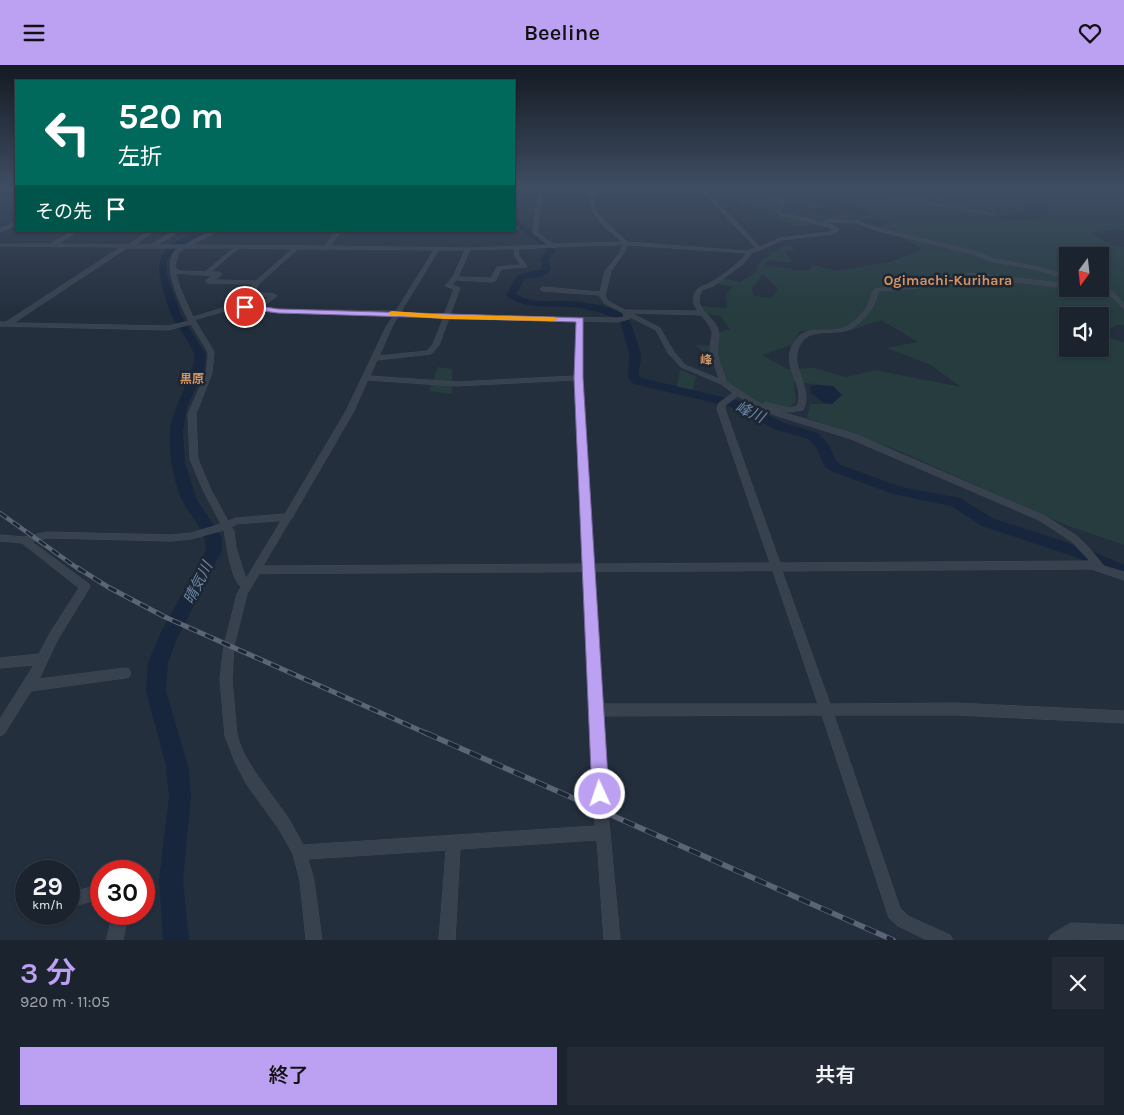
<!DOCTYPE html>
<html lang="ja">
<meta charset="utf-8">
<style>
body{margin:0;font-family:Karla,"Noto Sans JP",sans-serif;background:#242b36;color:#f1f3f6;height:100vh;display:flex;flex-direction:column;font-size:19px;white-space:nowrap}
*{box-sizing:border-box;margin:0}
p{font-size:16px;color:#a0a4aa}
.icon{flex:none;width:28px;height:28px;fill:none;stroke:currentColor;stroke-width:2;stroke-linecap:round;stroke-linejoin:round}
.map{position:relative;height:875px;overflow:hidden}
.sheet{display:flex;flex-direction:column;background:#1b232e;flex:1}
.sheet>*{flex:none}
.banner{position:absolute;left:15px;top:15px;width:500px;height:152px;border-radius:0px;box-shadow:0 1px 4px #0004,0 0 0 1px #39404a;background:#00695c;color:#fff;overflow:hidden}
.needle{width:32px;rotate:195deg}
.fabs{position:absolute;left:1059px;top:182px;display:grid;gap:10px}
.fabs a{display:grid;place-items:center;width:50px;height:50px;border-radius:0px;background:#1b232e;box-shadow:0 1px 4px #0004,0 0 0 1px #39404a;font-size:25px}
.speed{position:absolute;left:15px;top:795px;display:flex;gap:10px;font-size:25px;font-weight:700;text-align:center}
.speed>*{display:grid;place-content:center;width:65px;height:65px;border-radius:50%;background:#1b232e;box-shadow:0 1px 4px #0004,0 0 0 1px #39404a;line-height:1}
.speed small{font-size:12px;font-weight:400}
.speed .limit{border:8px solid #d22;background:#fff;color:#111}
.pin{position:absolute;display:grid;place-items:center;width:42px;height:42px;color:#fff;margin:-21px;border:2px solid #fff;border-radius:50%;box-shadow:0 1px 5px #0007}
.me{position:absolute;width:55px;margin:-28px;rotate:357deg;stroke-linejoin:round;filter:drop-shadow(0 0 4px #0008)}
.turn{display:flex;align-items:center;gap:18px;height:105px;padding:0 20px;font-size:22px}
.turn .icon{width:65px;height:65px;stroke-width:2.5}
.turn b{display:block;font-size:35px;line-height:42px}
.then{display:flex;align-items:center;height:48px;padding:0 20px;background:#0003;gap:10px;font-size:19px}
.round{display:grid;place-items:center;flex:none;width:52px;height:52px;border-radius:0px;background:#242b36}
.headline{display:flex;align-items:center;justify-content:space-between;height:85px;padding:0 20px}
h1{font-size:30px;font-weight:600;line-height:38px;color:#bca0f2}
.button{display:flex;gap:10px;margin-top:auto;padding:10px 20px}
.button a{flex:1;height:58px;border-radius:0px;background:#bca0f2;color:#111;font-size:20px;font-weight:600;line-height:58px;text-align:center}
.button a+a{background:#242b36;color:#f1f3f6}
header{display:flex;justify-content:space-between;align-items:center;height:65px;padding:0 20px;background:#bca0f2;color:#111;font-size:22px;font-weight:600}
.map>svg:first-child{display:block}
</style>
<header><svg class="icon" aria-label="menu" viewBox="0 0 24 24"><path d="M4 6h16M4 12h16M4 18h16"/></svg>Beeline<svg class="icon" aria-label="heart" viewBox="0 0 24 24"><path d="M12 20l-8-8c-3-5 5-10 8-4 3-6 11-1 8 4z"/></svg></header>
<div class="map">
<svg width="1124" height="875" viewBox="0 0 1124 875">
<rect width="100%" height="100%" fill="#242f3e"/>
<path fill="#263c3f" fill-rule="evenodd" d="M703,123H922L941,128L960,125L956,123L1124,124V166L1117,164L1093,168L1102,176L1124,182V260H1116L1100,270L1124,277V480L1066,460L897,385L807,353L810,339H832L841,330L833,321L794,317L796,337L782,348L750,335L725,317L719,301L707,299L705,288L695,280L715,281L718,268L730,264L720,251L705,249L699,241L726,243L727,228L733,222L716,218L722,213L740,217L758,206L756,203L763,194L771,191L767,188L780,185L778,183L789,181L796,184L785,187L792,197C783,198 776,195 767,196L766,201C781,200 795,208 810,205L813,200L836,206L890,197L922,185C910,173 893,173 880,162L891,158C878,154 864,150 853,159L831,157L828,158L800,153L814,149L836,152L843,149L865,150L867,144L804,129L801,132L826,140L815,144L786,137L778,149L815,160L794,161L741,139L739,133L723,132L720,128H707ZM1031,137L1052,141L1045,147L1053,151C1035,155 1008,159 991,151L1018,149L1026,143L1021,139ZM1068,191H1100V224H1068ZM763,209L778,224L771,233L754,231L752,224ZM1068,251H1100V284H1068ZM881,255L918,277L887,283L931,300L961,322L875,305L846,312L815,303L787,304L762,290L791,280L800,266H848Z
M438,302L452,304V329L429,326Z
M680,305L696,311L693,326L677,322Z"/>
<path fill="#17263c" d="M816,320L833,321L842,330L832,339L824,338L811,328L810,322Z"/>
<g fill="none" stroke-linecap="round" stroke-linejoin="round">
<path stroke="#17263c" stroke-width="1" d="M594,123L595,136
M595,137L601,152
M611,162L630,176"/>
<path fill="#17263c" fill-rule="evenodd" d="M11,123H16V125L0,130V126Z
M514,154L556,185L548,195L551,203L549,208L540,212L524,214L516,229C530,238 545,236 561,236C578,236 614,240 627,252C630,254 641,286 641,291C641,297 639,304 639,310L642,313L739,336L784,358L818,368L829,380L836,396L841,400L901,422L960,433L992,453L1087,484L1124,500V513L1075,492L982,461L951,441L893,429L831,406L825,402L816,382L808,374L774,364L731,342L634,319L628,313L629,288L620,256C604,247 586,243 568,242C546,241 527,244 508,232L506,230L518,210L542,204L540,195L547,185L514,159Z
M197,166H208L183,180L172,189L167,195V209L181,250L206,290L204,304L187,342L183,366L185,398L197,435L222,473V485L176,576L168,598L166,626L188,701L191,731L183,815L189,875H163L159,815L169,731L166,701L146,626L148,598L160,569L206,485C206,463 191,454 182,435C173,414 169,391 170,368C170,345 198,304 194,289C192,280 182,269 177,260C170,249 167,237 163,225C152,187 165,182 197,166Z"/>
<g stroke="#414a57" stroke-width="1">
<path id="street" d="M539,123H543L537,168L553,179L622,177C602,158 588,153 590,123H594V141L598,149L627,177L747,186L756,183L699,123H703L760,182L780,173L831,167L833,165L829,162L780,150L777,147L781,140L779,137L760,123H764L782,135L785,140L781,147L784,148L833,160L838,164V166L832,169L781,175L761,185L753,187L743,199L713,221L702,225C692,243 710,248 717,262C721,270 717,278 717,286C718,297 724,307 726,317L764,341V338H767L789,343L797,341C806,322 782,303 792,281C804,255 829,272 848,261C855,256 866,246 869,238C871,233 871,228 875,224L918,219L972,208L1068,219V223L972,212L918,223L879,226C876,231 876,236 873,241C869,249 859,259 852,263C836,272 812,261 801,278C786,301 815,323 803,345L789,347L766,342L857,370L1045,451L1077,471L1090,484L1104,501L1124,507V515L1091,504L782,506L830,639L956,638L1124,646V658L956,650H834L900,843L908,851L950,870L953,875H927L898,861L889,853L822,650L602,651L608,746L620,875H604L597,775L460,784L455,875H439L446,785L308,794L314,816L322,875H306L300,816L293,789L279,764L247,720L235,697L225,671L220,614L224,581L237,529L241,522C230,512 227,479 224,465L191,474L171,476L47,473L32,477L89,519L90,522L58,574L39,614L125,603L129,604L131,608L129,612L125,613L31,626L4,669L0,671V654L34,600L0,603V593L39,589L50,568L79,523L22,478L0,476V470L24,472L47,467L171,470L191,468L221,459L203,425L190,394L188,349L206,308L208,294V287L191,259L168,265L0,261V257H6L121,182L0,181V179H51L72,166H78L58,179L128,180L149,166H154L135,180H150L174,166H180L157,180H185L211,166H217L192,180L325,181L336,166H341L330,181L468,183L548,180L533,168ZM623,180L619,189L605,206L600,227L543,222L540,224L543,226L599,230L604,238L623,248L624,252L618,253L450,250L460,223L452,220L456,215L493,217L496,215L501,204L526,202L527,201L519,191L518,184L551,182L554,183L556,182ZM628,180L747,188C737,200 724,210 710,218C706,221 700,221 697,225C691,232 693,239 698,246L625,245L608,236L605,231L611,206L623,189ZM127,183H179C158,194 181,241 189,256L168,261L14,258ZM186,183H234L205,207L180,206L175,203V200L179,187ZM239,183L292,184L256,216L214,215L222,209L219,207H211ZM298,184H323L325,185L327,184L434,185L396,246L278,244L262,242L277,231L274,229L254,227L259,219ZM514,184L515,191L521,200L497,202L491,213L458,212L470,185ZM439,185H465L453,212L445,221L454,224L444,250L401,247ZM176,208L213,211L206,215V217L208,218L253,219L248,228L249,229L269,232L255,242L236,239L193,252L180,223ZM236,243L278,248L394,250L386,262L346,346L285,449L236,453L228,456L211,425L198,394L196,349L212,308L214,287L195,255ZM631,248L701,250C721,272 707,268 711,290C713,298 717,306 719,314L685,300L674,287L660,263ZM399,250L443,254L433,279L427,286L379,291L392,262ZM630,252L656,265L668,288L681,302L721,319L733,328L719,338L717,344L770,498L593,499L581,313L583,256L618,257L629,254ZM449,254L577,256L575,311L456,317L370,311L377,295L431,289L439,280ZM368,315L456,321L575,315L583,499L263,501L290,455L293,452V451L354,346ZM738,331L759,345L851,374L1039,455L1071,476L1090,496L780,498L725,344V341ZM281,456L246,514L236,483L234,466L231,462L237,459ZM773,506L818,639H601L593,507ZM583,507L595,761L303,780L289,754L257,710L244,689L237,671L232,614L234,581L247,529L259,509Z
M816,123H822L904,132L998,150L996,151L904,134L844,128Z
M826,155L856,156L881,164L974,186L995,194L1038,202L1068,211V214L1035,204L994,197L970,188L878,166L856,158L824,157Z
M16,157V160L0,167V164Z
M514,162H518V163L514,164Z
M1100,221L1112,226L1124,239V244L1108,228L1098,224H1100Z
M128,795L133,797L135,802L134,806H120L123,797Z
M101,820V834L69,842V828Z
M113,849H128L123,875H107Z
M1071,858L1124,860V875L1073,874L1071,875H1048L1051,870Z"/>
</g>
<use href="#street" fill="#38414e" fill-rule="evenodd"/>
<g stroke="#5a6575" stroke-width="4.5">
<path id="rail-far2" d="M0,448L80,505"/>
</g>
<g stroke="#5a6575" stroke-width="5">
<path id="rail-far1" d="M78,503L108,522L165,552L428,669"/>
</g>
<g stroke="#5a6575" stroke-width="5.5">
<path id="rail" d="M426,668L893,875"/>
</g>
<use href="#rail-far2" stroke="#1d2633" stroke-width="2.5" stroke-dasharray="8" stroke-linecap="butt"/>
<use href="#rail-far1" stroke="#1d2633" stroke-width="3" stroke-dasharray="9" stroke-linecap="butt"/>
<use href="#rail" stroke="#1d2633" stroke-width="4" stroke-dasharray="12" stroke-linecap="butt"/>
</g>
<linearGradient id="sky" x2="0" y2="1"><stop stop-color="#141a22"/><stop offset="0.5" stop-color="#3f4d63"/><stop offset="1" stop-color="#3f4d63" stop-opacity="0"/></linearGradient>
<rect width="1124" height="245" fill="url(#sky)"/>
<path fill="#bca0f2" stroke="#7a689d" d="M245,239L278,244L583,253V313L609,729L606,735L600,737L594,735L592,729L574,313L576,257L278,248L242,243V240Z"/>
<path fill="#f59e0b" d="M392,246L446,250L554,252L558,254L554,256L446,254L389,250V247Z"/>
<g text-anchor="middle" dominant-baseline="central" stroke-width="5" stroke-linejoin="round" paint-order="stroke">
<g font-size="12" font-weight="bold" fill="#d59563" stroke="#1d2633">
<text x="706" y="295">峰</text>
<text x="192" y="314">黒原</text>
</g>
<g font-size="14" font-weight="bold" fill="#d59563" stroke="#1d2633">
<text x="948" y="215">Ogimachi-Kurihara</text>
</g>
<g font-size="15" font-style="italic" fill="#6d86a8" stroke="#1d2633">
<text transform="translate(750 347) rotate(25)">峰川</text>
<text transform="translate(198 518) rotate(-63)">晴気川</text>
</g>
</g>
</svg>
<div class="fabs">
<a><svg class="needle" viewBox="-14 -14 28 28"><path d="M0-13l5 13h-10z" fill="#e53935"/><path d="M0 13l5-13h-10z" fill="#a0a4aa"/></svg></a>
<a><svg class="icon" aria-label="sound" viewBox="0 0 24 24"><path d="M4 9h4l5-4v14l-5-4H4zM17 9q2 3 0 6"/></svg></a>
</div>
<div class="speed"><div>29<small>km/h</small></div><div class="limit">30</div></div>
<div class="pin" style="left:245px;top:242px;background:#d93025"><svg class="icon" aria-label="arrive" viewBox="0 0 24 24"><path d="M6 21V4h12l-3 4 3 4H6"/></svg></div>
<svg class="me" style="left:600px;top:729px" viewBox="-20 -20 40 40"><circle r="17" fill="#bca0f2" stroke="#fff" stroke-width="3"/><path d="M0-11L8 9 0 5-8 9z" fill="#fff"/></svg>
<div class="banner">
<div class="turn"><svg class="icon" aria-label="left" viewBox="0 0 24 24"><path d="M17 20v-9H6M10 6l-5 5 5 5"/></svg><div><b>520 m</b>左折</div></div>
<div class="then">その先<svg class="icon" aria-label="arrive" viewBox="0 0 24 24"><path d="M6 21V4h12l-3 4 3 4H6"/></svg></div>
</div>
</div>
<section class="sheet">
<div class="headline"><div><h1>3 分</h1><p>920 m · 11:05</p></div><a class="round"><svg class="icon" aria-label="close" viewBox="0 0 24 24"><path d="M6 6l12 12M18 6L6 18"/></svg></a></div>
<div class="button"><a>終了</a><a>共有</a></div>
</section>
